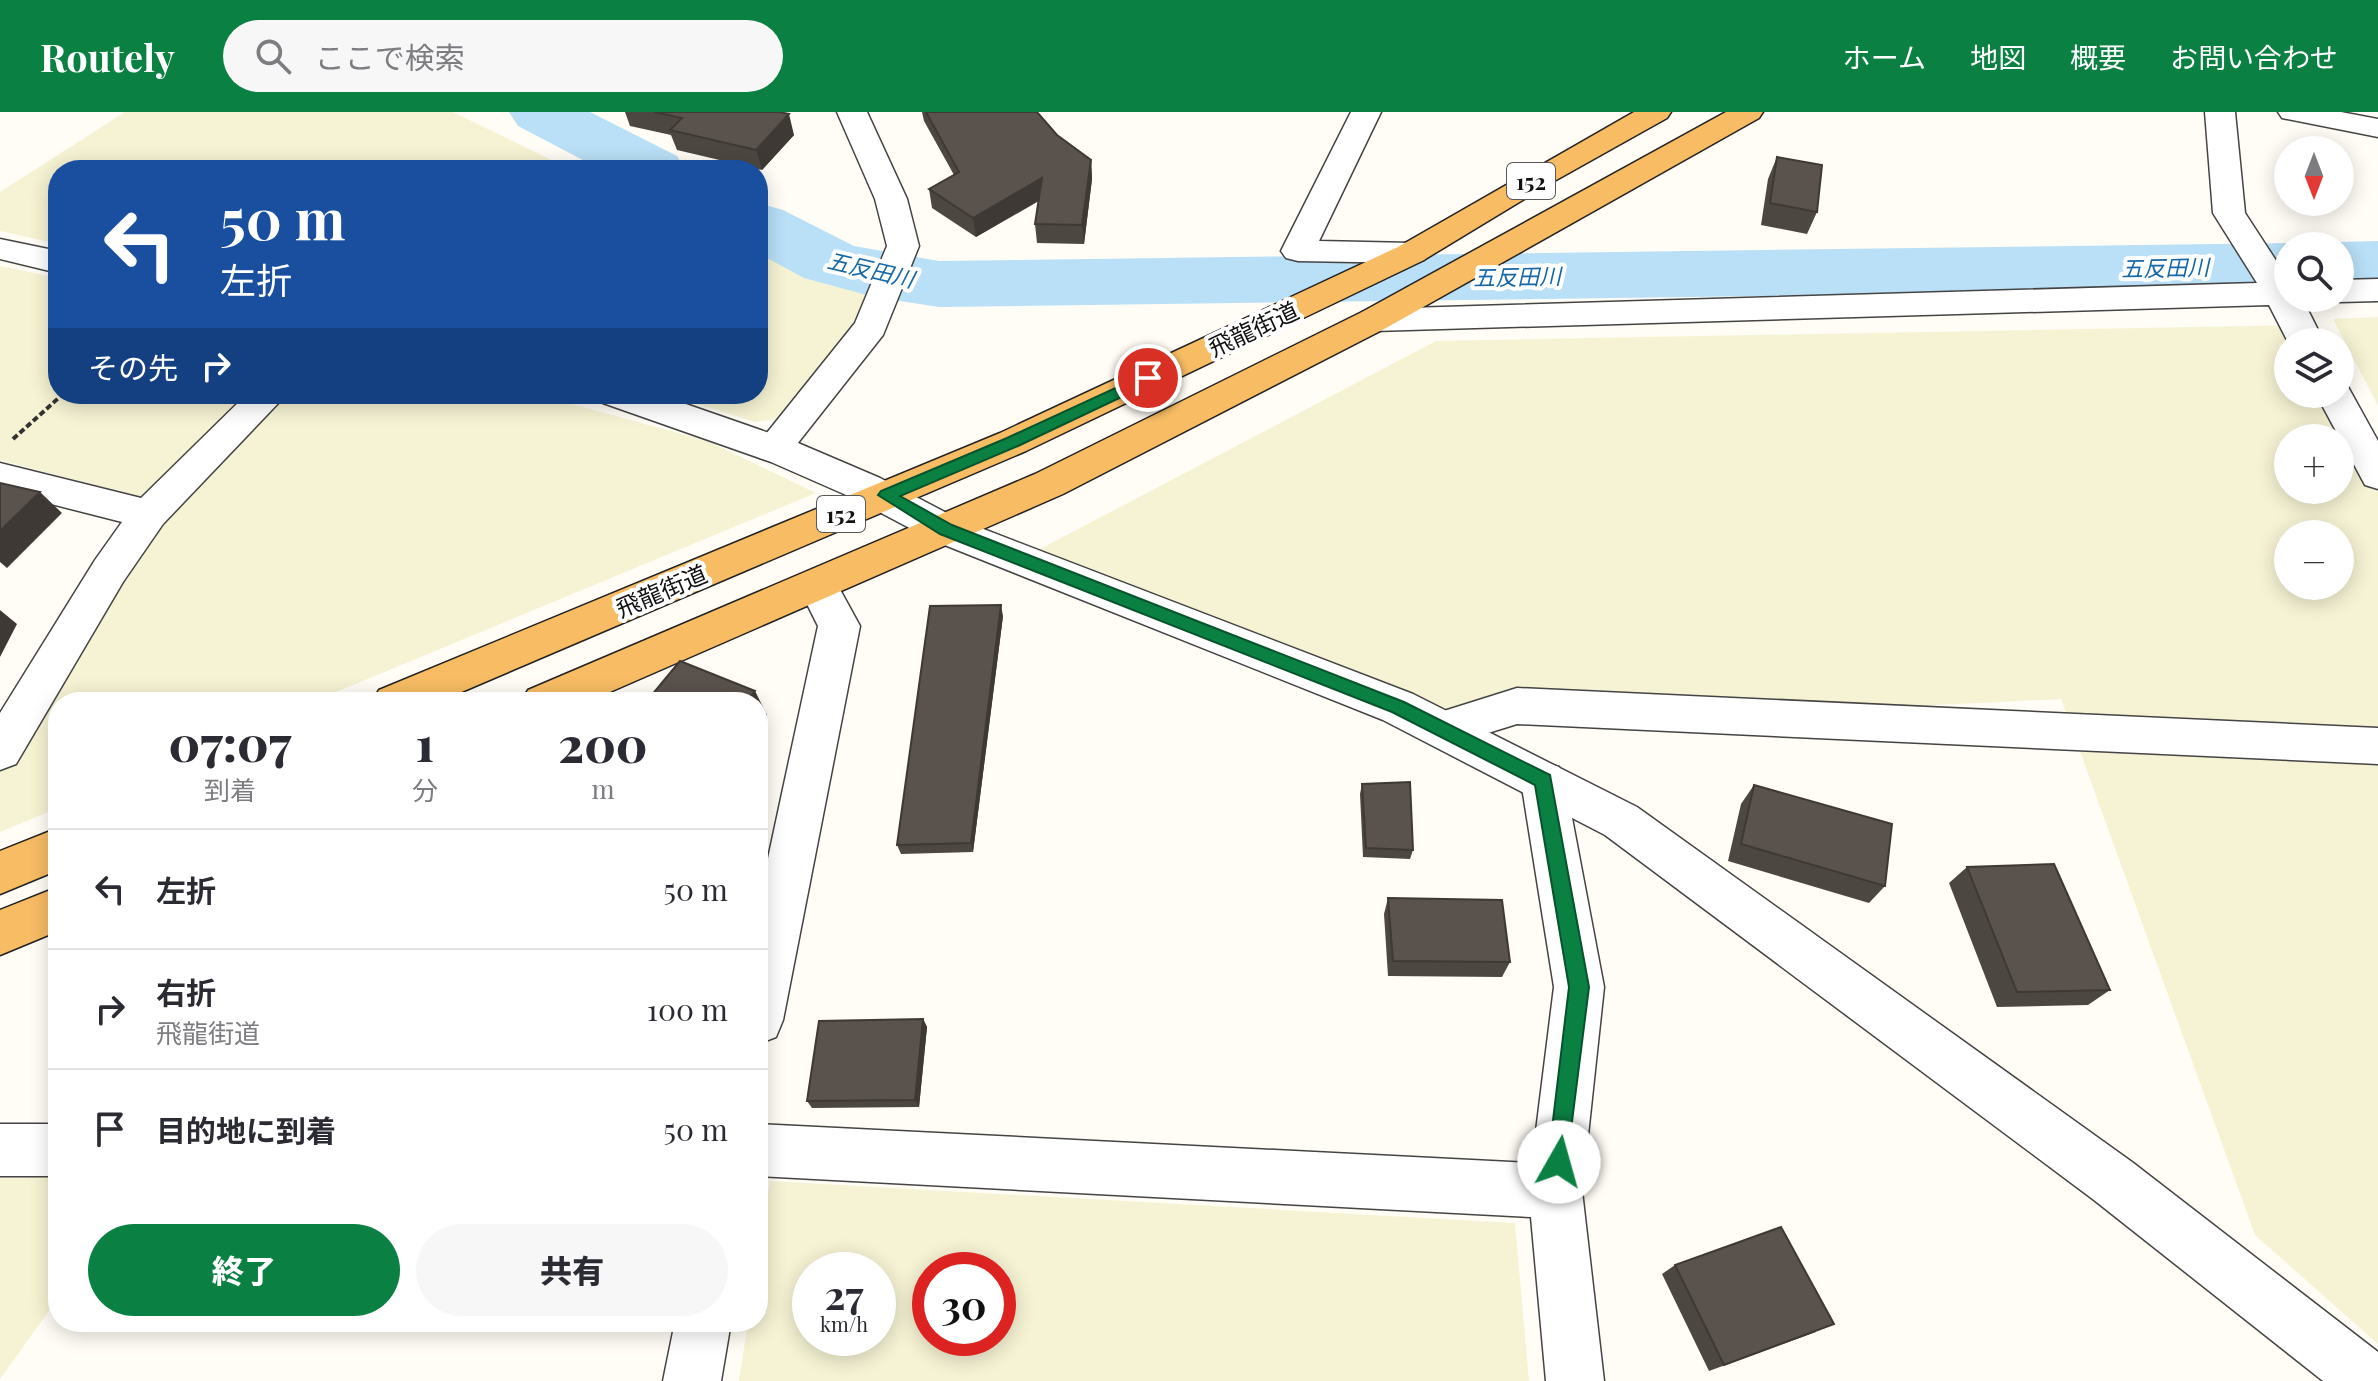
<!DOCTYPE html>
<html lang="ja">
<meta charset="utf-8">
<style>
body{margin:0;font-family:"Playfair Display","Noto Sans JP",serif;background:#f7f7f7;color:#2b2b33;height:100vh;display:flex;flex-direction:column;font-size:30px;white-space:nowrap}
*{box-sizing:border-box;margin:0}
p{font-size:26px;color:#7c7c81}
.icon{flex:none;width:44px;height:44px;fill:none;stroke:currentColor;stroke-width:2;stroke-linecap:round;stroke-linejoin:round}
.map{position:relative;flex:1;overflow:hidden}
.sheet{position:absolute;left:48px;top:580px;width:720px;height:640px;display:flex;flex-direction:column;background:#fff;border-radius:32px;box-shadow:0 4px 20px #0003}
.sheet>*{flex:none}
.banner{position:absolute;left:48px;top:48px;width:720px;height:244px;border-radius:32px;box-shadow:0 4px 20px #0003;background:#1a4fa0;color:#fff;overflow:hidden}
.needle{width:52px;rotate:180deg}
.tools{position:absolute;left:2274px;top:24px;display:grid;gap:16px}
.tools a{display:grid;place-items:center;width:80px;height:80px;border-radius:50%;background:#fff;box-shadow:0 4px 20px #0003;font-size:40px}
.speed{position:absolute;left:792px;top:1140px;display:flex;gap:16px;font-size:40px;font-weight:700;text-align:center}
.speed>*{display:grid;place-content:center;width:104px;height:104px;border-radius:50%;background:#fff;box-shadow:0 4px 20px #0003;line-height:1}
.speed small{font-size:20px;font-weight:400}
.speed .limit{border:12px solid #d22;background:#fff;color:#111}
.pin{position:absolute;display:grid;place-items:center;width:68px;height:68px;color:#fff;margin:-34px;border:4px solid #fff;border-radius:50%;box-shadow:0 2px 8px #0007}
.me{position:absolute;width:88px;margin:-44px;rotate:7deg;stroke-linejoin:round;filter:drop-shadow(0 0 6px #0008)}
.turn{display:flex;align-items:center;gap:28px;height:168px;padding:0 40px;font-size:36px}
.turn .icon{width:104px;height:104px;stroke-width:2.5}
.turn b{display:block;font-size:56px;line-height:68px}
.then{display:flex;align-items:center;height:76px;padding:0 40px;background:#0003;gap:16px;font-size:30px}
.eta{display:flex;justify-content:space-evenly;align-items:center;height:136px;text-align:center}
.eta b{font-size:48px;font-weight:800;line-height:56px}
.action{display:flex;gap:16px;margin-top:auto;padding:16px 40px}
.action a{flex:1;height:92px;border-radius:48px;background:#0b8043;color:#fff;font-size:32px;font-weight:800;line-height:92px;text-align:center}
.action a+a{background:#f7f7f7;color:#2b2b33}
ul{padding:0;list-style:none}
li{display:flex;align-items:center;gap:24px;height:120px;padding:0 40px;border-top:2px solid #e1e1e2}
li div{flex:1}
li b{display:block;font-size:30px}
li em{font-style:normal}
header{display:flex;align-items:center;gap:48px;box-sizing:border-box;height:112px;padding:0 40px;background:#0b8043;color:#fff}
header strong{font-size:38px}
nav{display:flex;gap:44px;margin-inline-start:auto;font-size:28px}
.search{width:560px;height:72px;background:#f7f7f7;display:flex;align-items:center;gap:20px;box-sizing:border-box;padding:0 28px;border-radius:44px;color:#7c7c81;font-size:30px}
.map>svg:first-child{display:block}
</style>
<header>
<strong>Routely</strong>
<div class="search"><svg class="icon" aria-label="search" viewBox="0 0 24 24"><circle cx="10" cy="10" r="6"/><path d="M15 15l6 6"/></svg>ここで検索</div>
<nav><a>ホーム</a><a>地図</a><a>概要</a><a>お問い合わせ</a></nav>
</header>
<div class="map">
<svg width="2378" height="1269" viewBox="0 0 2378 1269">
<rect width="100%" height="100%" fill="#fffdf5"/>
<path fill="#f6f3d4" fill-rule="evenodd" d="M125,0H453L572,58H58V132L0,119V80Z
M758,138L875,183L786,306L755,310L665,282H758Z
M0,154L58,166V282H534L708,329L816,381L312,590H58V696L0,720V632L141,386L0,348Z
M2378,205V294L2333,207Z
M2297,213L2288,230V282H2330L2378,381V1232L2255,1123L2061,587L1443,617L1023,446L1436,229ZM2288,326H2340V378H2288ZM2288,422H2340V474H2288Z
M0,1063H58V1186L0,1267Z
M770,1069L1515,1111L1529,1269H739L748,1210H758V1146ZM810,1158H878V1226H810ZM930,1158H998V1226H930Z"/>
<g fill="none" stroke-linecap="round" stroke-linejoin="round">
<path fill="#b9e0f7" fill-rule="evenodd" d="M509,0H590L677,44L686,58H602L518,14Z
M758,91L783,98L854,134L939,149L2288,131L2298,134H2288V177L939,195L874,185L804,166L758,141Z
M2378,129V175L2340,176V134H2326L2340,130Z"/>
<g stroke="#444" stroke-width="3">
<path id="minor" d="M837,0H867L907,87L919,134L883,223L786,346L773,350L760,346L754,337L855,211L887,134L875,87Z
M1351,0H1381L1319,129L1412,131L1424,134L1429,141L1424,148L1412,151L1298,149L1286,146L1281,139Z
M2205,0H2235L2245,101L2288,167V186H2302L2324,230H2288L2269,193L1374,219L1362,216L1357,208L1362,200L1374,197L2257,171L2213,101Z
M2278,0H2341L2378,7V25L2282,6Z
M2378,167V189L2340,190L2327,186H2340V168Z
M2340,271L2347,273L2378,329V377L2365,373L2316,282H2340Z
M247,282H287L163,412L123,470L16,652L0,658V601L95,448L122,410L0,379V351L141,386Z
M818,458L832,463L860,514L783,908L776,925L758,932V793L818,514L798,474L804,463Z
M1517,576L2378,616V652L1517,612L1443,635L1428,630L1421,617L1428,604Z
M1543,650L1559,655L1565,669L1604,875L1582,1079L1604,1269H1546L1531,1105L758,1064V1012L1532,1051L1554,875L1521,669L1527,655Z
M0,1012H58V1064H0Z
M675,1210H731L721,1269H663Z"/>
</g>
<g stroke="#444" stroke-width="3">
<path id="tertiary" d="M0,127L58,139V161L0,147Z
M598,282H657L798,331L880,366L960,408L1413,582L1637,695L2132,1050L2378,1240V1269H2323L2094,1088L1605,723L1383,608L932,428L853,386L771,350L603,291Z"/>
</g>
<g stroke="#222" stroke-width="3">
<path id="trunk" d="M1634,0H1671L1667,6L1549,72L1422,149L1026,339L438,590H372L379,578L1000,321L1398,135Z
M1726,0H1763L1759,6L1386,216L1063,382L587,590H521L528,578L1035,362L1362,200Z
M58,716V758L0,782V739Z
M58,775V819L0,843V798Z"/>
</g>
<path stroke="#333" stroke-width="4" stroke-dasharray="6 3" stroke-linecap="butt" d="M13,327L63,282"/>
<use href="#minor" fill="#fff" fill-rule="evenodd"/>
<use href="#tertiary" fill="#fff" fill-rule="evenodd"/>
<use href="#trunk" fill="#f7bc64" fill-rule="evenodd"/>
</g>
<path fill="#4d4742" d="M625,0H779L794,23L762,58L677,38L671,23L630,14Z
M922,0H1037L1057,23L1091,48L1092,67L1084,132L1037,131L1035,112L1039,89L976,125L932,96L929,77L954,63L924,9Z
M1777,45L1817,100L1807,122L1761,113L1768,67Z
M1003,504L973,740L901,742L897,733Z
M1362,672L1413,738L1410,747L1363,745L1360,682Z
M1754,673L1885,774L1869,791L1728,749L1741,692Z
M1967,755L2110,878L2088,893L1997,895L1949,771Z
M1388,786L1510,850L1502,865L1388,864L1384,802Z
M923,907L927,915L919,995L812,996L807,989Z
M1675,1153L1816,1220L1709,1259L1662,1162Z"/>
<path fill="#3f3936" d="M789,2L794,23L762,58L756,38Z
M1091,48L1092,67L1084,132L1082,113Z
M1042,66L1044,85L976,125L973,106Z
M40,380L62,401L7,456L0,450V419Z
M1001,493L1003,504L973,740L971,731Z
M0,498L17,512L0,545Z
M755,579L767,603L758,615V590H747Z
M923,907L927,915L919,995L915,988Z"/>
<path fill="#5a524d" stroke="#3f3936" stroke-width="2" d="M654,0H779L789,2L756,38L670,18L682,6Z
M926,0H1037L1057,23L1091,48L1082,113L1035,112L1042,66L973,106L929,77L959,60Z
M1777,45L1822,53L1817,100L1770,91Z
M0,371L40,380L0,419Z
M1001,493L971,731L897,733L930,494Z
M680,549L755,579L747,590H646Z
M1410,670L1413,738L1366,736L1362,672Z
M1754,673L1892,712L1885,774L1741,732Z
M2054,752L2110,878L2017,880L1967,755Z
M1388,786L1502,788L1510,850L1393,849Z
M923,907L915,988L807,989L819,909Z
M1781,1115L1834,1212L1724,1253L1675,1153Z"/>
<path fill="#0b8043" stroke="#07532c" stroke-width="2" d="M1148,261L1153,262V270L1018,334L900,384L952,413L1404,590L1550,663L1589,875L1566,1057L1559,1061L1551,1057L1548,1050L1569,875L1535,673L1392,600L940,422L878,383L881,379L1007,326Z"/>
<g text-anchor="middle" dominant-baseline="central" stroke-width="8" stroke-linejoin="round" paint-order="stroke">
<g fill="#fff" stroke="#585858" stroke-width="2">
<rect x="1507" y="51" width="48" height="36" rx="6"/>
<rect x="817" y="384" width="48" height="36" rx="6"/>
</g>
<g font-size="22" font-weight="bold" fill="#111">
<text x="1531" y="69">152</text>
<text x="841" y="402">152</text>
</g>
<g font-size="22" font-style="italic" fill="#1768a6" stroke="#fff">
<text transform="translate(2165 155) rotate(-1)">五反田川</text>
<text transform="translate(871 157) rotate(13)">五反田川</text>
<text transform="translate(1517 164) rotate(-1)">五反田川</text>
</g>
<g font-size="24" fill="#111" stroke="#fff">
<text transform="translate(1253 216) rotate(-25)">飛龍街道</text>
<text transform="translate(661 478) rotate(-23)">飛龍街道</text>
</g>
</g>
</svg>
<div class="tools">
<a><svg class="needle" viewBox="-14 -14 28 28"><path d="M0-13l5 13h-10z" fill="#e53935"/><path d="M0 13l5-13h-10z" fill="#7c7c81"/></svg></a>
<a><svg class="icon" aria-label="search" viewBox="0 0 24 24"><circle cx="10" cy="10" r="6"/><path d="M15 15l6 6"/></svg></a>
<a><svg class="icon" aria-label="layers" viewBox="0 0 24 24"><path d="M12 4l9 5-9 5-9-5zM3 14l9 5 9-5"/></svg></a>
<a>+</a>
<a>−</a>
</div>
<div class="speed"><div>27<small>km/h</small></div><div class="limit">30</div></div>
<div class="pin" style="left:1148px;top:266px;background:#d93025"><svg class="icon" aria-label="arrive" viewBox="0 0 24 24"><path d="M6 21V4h12l-3 4 3 4H6"/></svg></div>
<svg class="me" style="left:1559px;top:1050px" viewBox="-20 -20 40 40"><circle r="19" fill="#fff"/><path d="M0-13L10 11 0 6-10 11z" fill="#0b8043"/></svg>
<div class="banner">
<div class="turn"><svg class="icon" aria-label="left" viewBox="0 0 24 24"><path d="M17 20v-9H6M10 6l-5 5 5 5"/></svg><div><b>50 m</b>左折</div></div>
<div class="then">その先<svg class="icon" aria-label="right" viewBox="0 0 24 24"><path d="M7 20v-9h11M14 6l5 5-5 5"/></svg></div>
</div>
<section class="sheet">
<div class="eta">
<div><b>07:07</b><p>到着</p></div>
<div><b>1</b><p>分</p></div>
<div><b>200</b><p>m</p></div>
</div>
<ul>
<li><svg class="icon" aria-label="left" viewBox="0 0 24 24"><path d="M17 20v-9H6M10 6l-5 5 5 5"/></svg><div><b>左折</b></div><em>50 m</em></li>
<li><svg class="icon" aria-label="right" viewBox="0 0 24 24"><path d="M7 20v-9h11M14 6l5 5-5 5"/></svg><div><b>右折</b><p>飛龍街道</p></div><em>100 m</em></li>
<li><svg class="icon" aria-label="arrive" viewBox="0 0 24 24"><path d="M6 21V4h12l-3 4 3 4H6"/></svg><div><b>目的地に到着</b></div><em>50 m</em></li>
</ul>
<div class="action"><a>終了</a><a>共有</a></div>
</section>
</div>
